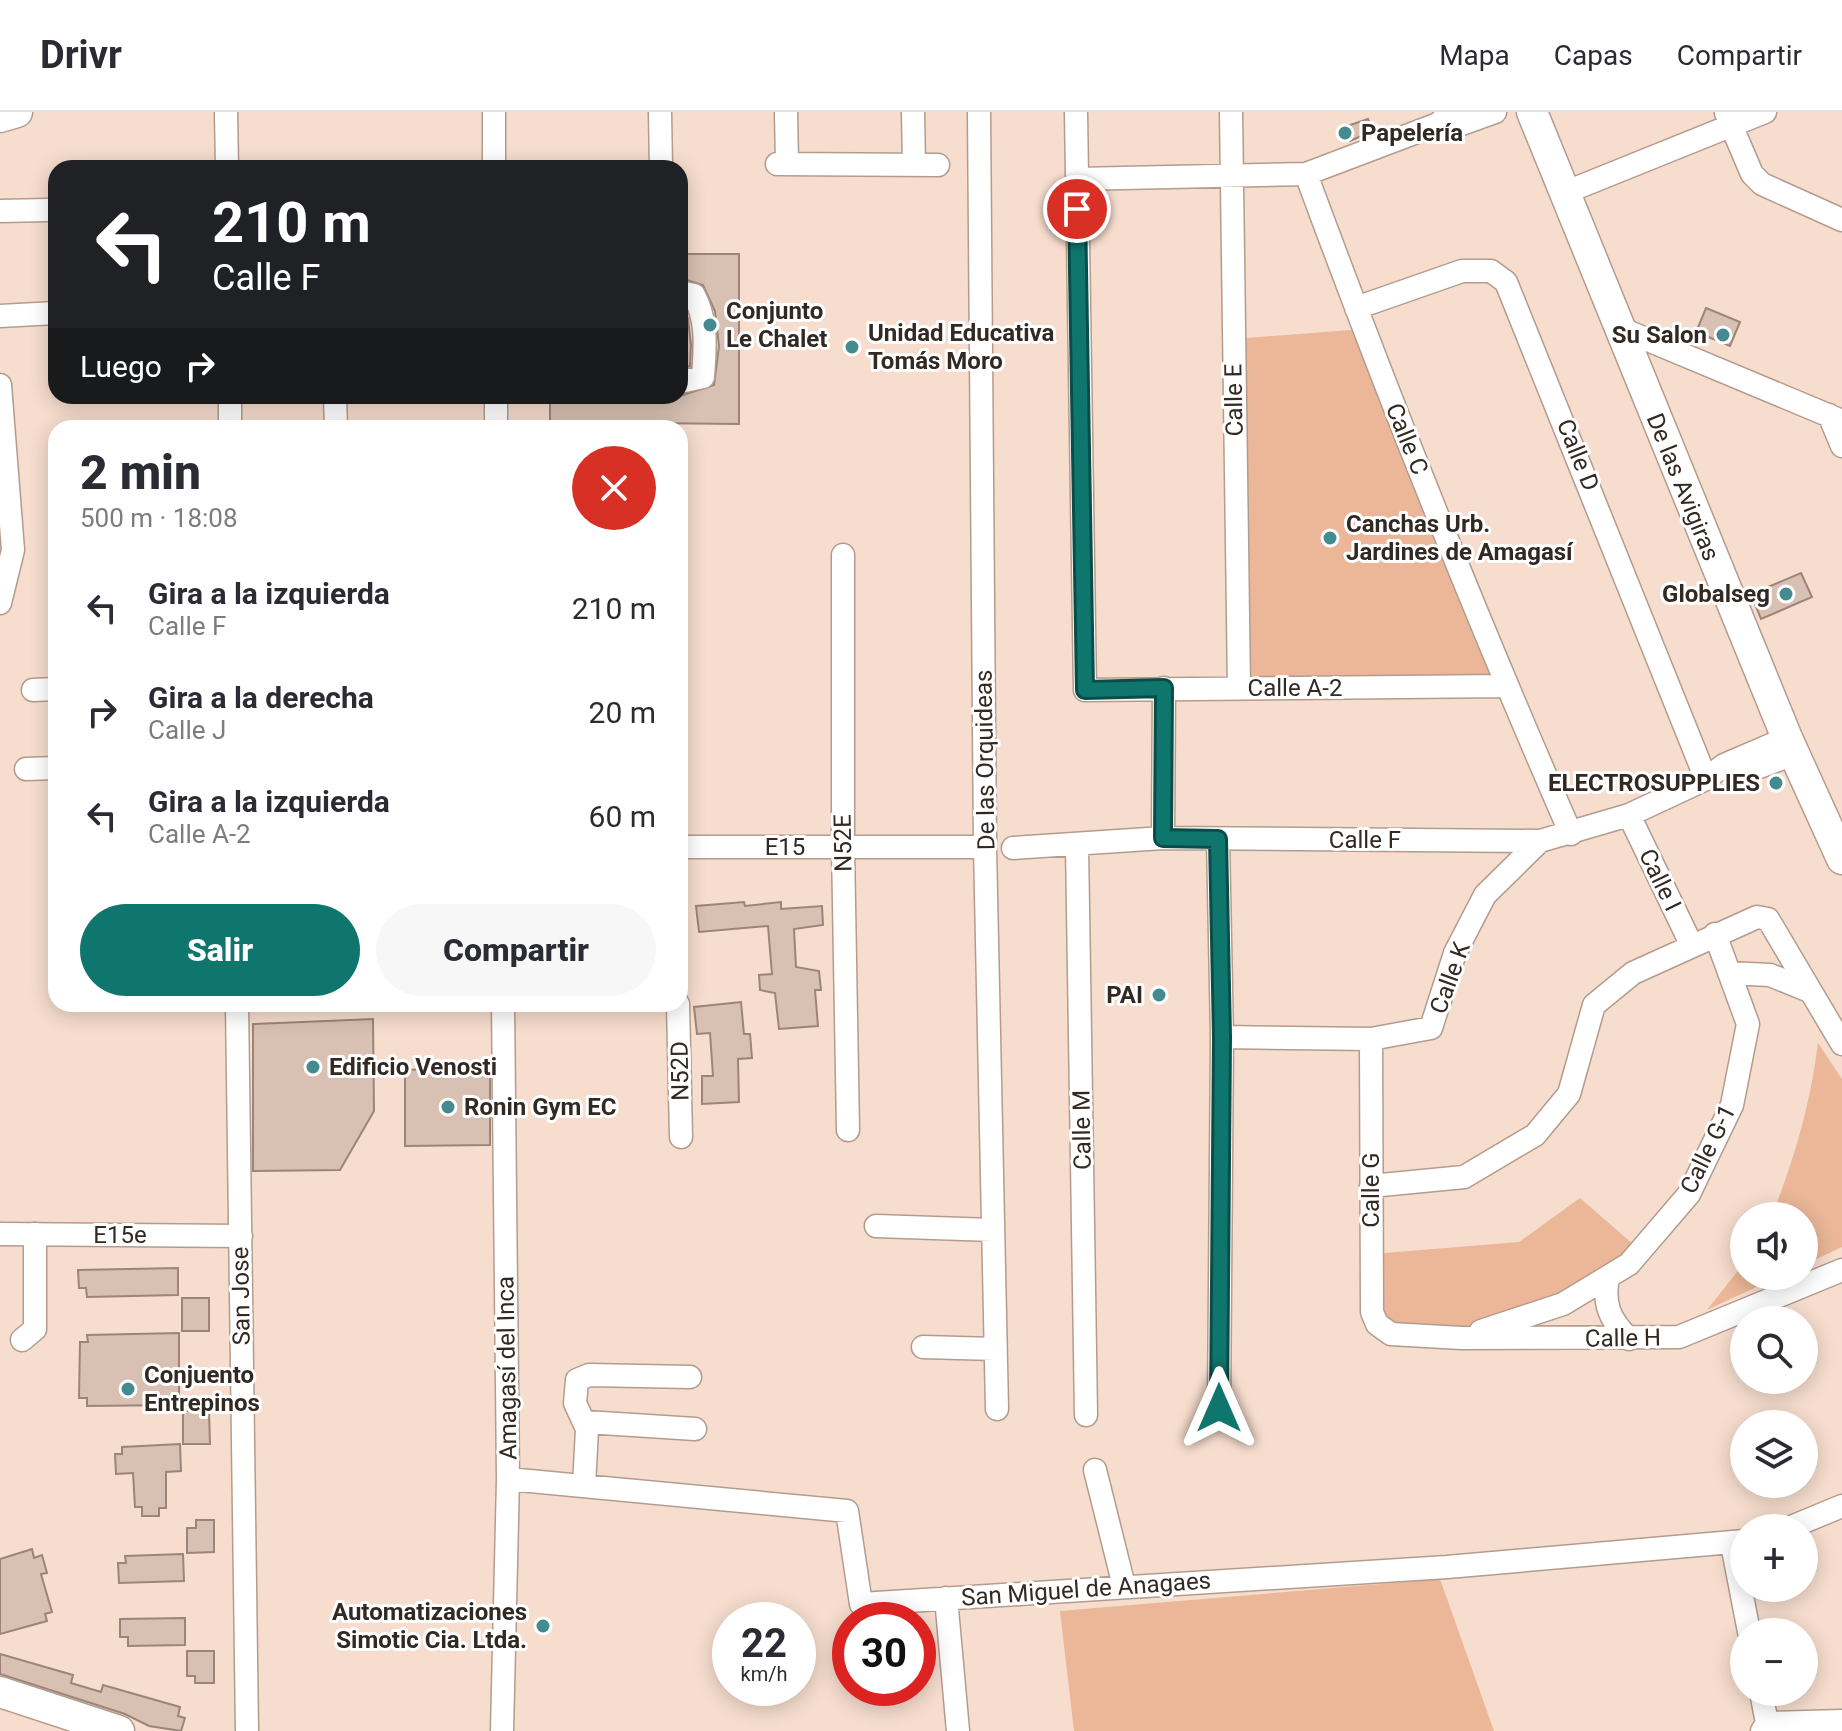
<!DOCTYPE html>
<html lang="es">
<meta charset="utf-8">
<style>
body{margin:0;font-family:Roboto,sans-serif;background:#f7f7f7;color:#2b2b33;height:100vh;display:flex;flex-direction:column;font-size:30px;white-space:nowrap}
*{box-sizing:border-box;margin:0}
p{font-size:26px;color:#7c7c81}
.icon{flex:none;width:44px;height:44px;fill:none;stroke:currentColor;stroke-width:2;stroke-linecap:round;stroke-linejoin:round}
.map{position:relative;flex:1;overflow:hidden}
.side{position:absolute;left:48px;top:308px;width:640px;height:592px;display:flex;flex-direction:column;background:#fff;border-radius:24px;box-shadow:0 4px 20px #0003}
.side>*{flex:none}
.guide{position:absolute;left:48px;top:48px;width:640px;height:244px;border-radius:24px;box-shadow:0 4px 20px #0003;background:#202124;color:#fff;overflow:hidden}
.buttons{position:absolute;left:1730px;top:1090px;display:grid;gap:16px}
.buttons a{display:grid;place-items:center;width:88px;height:88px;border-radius:50%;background:#fff;box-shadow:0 4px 20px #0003;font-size:40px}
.speed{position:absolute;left:712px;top:1490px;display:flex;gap:16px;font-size:40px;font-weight:700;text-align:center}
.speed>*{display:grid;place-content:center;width:104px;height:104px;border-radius:50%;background:#fff;box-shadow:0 4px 20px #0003;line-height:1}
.speed small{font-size:20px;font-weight:400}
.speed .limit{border:12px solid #d22;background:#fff;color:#111}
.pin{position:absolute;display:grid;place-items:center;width:68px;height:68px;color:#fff;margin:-34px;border:4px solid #fff;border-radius:50%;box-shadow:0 2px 8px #0007}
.me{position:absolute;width:88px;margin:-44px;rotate:0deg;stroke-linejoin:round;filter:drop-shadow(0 0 6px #0008)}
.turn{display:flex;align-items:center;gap:28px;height:168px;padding:0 32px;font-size:36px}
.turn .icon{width:104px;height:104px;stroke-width:2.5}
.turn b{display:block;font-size:56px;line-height:68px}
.then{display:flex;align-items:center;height:76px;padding:0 32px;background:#0003;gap:16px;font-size:30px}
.round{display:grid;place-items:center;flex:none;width:84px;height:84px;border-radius:42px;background:#f7f7f7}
.overview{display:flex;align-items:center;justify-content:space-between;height:136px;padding:0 32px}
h1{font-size:48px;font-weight:800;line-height:60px}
.cta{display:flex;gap:16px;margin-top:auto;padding:16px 32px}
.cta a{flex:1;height:92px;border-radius:48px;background:#0f766e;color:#fff;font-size:32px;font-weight:800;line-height:92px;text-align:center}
.cta a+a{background:#f7f7f7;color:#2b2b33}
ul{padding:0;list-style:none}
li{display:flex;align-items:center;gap:24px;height:104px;padding:0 32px}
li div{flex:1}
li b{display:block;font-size:30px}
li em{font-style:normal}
header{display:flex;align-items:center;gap:48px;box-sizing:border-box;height:112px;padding:0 40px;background:#fff;border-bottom:2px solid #e1e1e2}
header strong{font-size:38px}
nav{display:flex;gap:44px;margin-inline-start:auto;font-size:28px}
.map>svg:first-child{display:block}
</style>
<header>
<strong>Drivr</strong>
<nav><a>Mapa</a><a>Capas</a><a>Compartir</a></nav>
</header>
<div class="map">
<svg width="1842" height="1619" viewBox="0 0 1842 1619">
<rect width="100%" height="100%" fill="#f6ddce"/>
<path fill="#ebb798" d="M1363,217L1506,574L1239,576L1233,227Z
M1818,931L1842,967V1135L1804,1153V1104H1772C1795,1044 1810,994 1818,931Z
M1580,1086L1641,1139L1461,1231L1409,1233L1374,1202L1372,1142L1519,1130Z
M1744,1151V1164H1780L1707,1198Z
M1440,1467L1494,1619H1074L1060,1499Z"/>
<path fill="#d8c0b2" stroke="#9b8578" stroke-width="2" d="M1368,7L1373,19L1350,29L1341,16Z
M680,142H739V312L550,310V284H680L714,273L719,234L715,199L703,173L680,166Z
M680,194L684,195L688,207L691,233L690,254L680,256Z
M1706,196L1740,210L1730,234L1696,220Z
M1801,461L1812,485L1761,507L1755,492L1765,488L1761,478Z
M744,790L745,794L781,790V797L822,794L823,813L794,817L796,855L819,859L821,878H815L818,914L779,917L775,881L760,878L759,863L772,862L768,814L699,820L696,794Z
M741,890L744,922H750L752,946L738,947L739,990L702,992V964H713L710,921L697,922L694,895Z
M373,907L374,999L340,1058L253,1059V912Z
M490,955V1033L405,1034V958Z
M178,1156V1183L87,1185L86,1176H79L78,1158Z
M182,1186H209V1219H182Z
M179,1221V1293L87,1294V1286H79L80,1230H88L87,1223Z
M183,1299H209L210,1332H183Z
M180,1332L181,1359L166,1360V1396H159V1404H142V1395H135L133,1361L116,1362L115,1342H122V1335Z
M196,1408H214V1440L187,1441V1416H196Z
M32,1437L34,1446L42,1443L47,1461L41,1462L52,1500L45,1502L47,1509L0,1522V1447Z
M183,1442L184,1469L119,1471L118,1451H126L125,1444Z
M185,1506V1533L128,1534V1525H120V1507Z
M187,1539H214V1571H195V1564H187Z
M0,1542L73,1563L71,1571L101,1580L103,1573L180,1595L178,1604L185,1606L181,1619L149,1614L125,1602L0,1562Z"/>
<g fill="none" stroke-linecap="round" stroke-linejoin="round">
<g stroke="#b39c8e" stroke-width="25">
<path id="street" d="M226,0L227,56
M494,0V56
M660,0L661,56
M786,0L787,52
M913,0L914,53
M979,0L985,735L997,1297
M1076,0L1085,578L1506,574
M1231,0L1239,576
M1726,1L1752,62L1762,72L1842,108
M1438,12L1459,13L1495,0
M777,52L938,53
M1306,62C1388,284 1476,505 1571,722
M1077,67L1306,62L1438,12L1451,0
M1564,81L1765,0
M0,99L48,98
M680,180L694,183C708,210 705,236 703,265L680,270
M1356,196L1462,159H1491L1506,170L1706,667
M0,204L56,201
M1617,215L1842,309
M0,273L13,438L0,491
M230,284V316
M335,284L336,316
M496,284V316
M1829,303L1842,334
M843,443V735L848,1018
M33,578L56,577
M26,657L56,656
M1738,663L1794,642
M1629,703L1691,832
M1163,726L1164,576
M1218,727L1222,925L1219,1296
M1077,733L1086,1303
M680,735H985
M1013,736L1163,726L1540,729L1629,703L1706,667L1724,653L1787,626
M1729,861L1770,863L1807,878
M237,892L247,1619
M678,892L681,1025
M1222,925L1371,927L1431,916L1455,841L1485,783L1540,729
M1371,927L1372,1200L1377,1212L1391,1222L1461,1226L1679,1225L1842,1158
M1371,1074L1464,1065L1535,1023L1569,982L1594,893L1633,861L1757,805L1768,807L1842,932
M876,1114L992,1118
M0,1122L241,1124
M1608,1165C1603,1192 1609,1207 1629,1227
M1481,1219L1563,1192L1629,1152L1689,1082L1732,993L1748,912L1715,822
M22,1228L35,1217V1122
M923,1235L995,1237
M586,1310L695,1317
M1095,1358L1124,1474
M508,1367L847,1399L861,1492L1447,1455L1744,1429
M584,1374L587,1317L575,1291L577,1268L589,1263L690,1265
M1789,1416L1842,1394
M1732,1432L1749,1520
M946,1486L958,1619
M1761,1580L1767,1611L1762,1619
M1767,1611L1842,1609
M502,1619L508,1367L503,892"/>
</g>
<g stroke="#b39c8e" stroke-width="33">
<path id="secondary" d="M1532,0L1787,626L1842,747
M0,5L17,0
M0,1580L119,1619"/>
</g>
<use href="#street" stroke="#fff" stroke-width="22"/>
<use href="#secondary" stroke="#fff" stroke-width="30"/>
</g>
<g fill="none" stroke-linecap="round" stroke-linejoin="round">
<g stroke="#0a4d48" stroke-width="20">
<path id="route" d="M1077,97L1085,578L1164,576L1163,726L1218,727L1222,925L1219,1296"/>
</g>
<use href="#route" stroke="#0f766e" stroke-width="14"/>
</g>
<g fill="#438b8e" stroke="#fff" stroke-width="3">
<circle cx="1345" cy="21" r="8"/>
<circle cx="710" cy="213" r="8"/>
<circle cx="1723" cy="223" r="8"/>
<circle cx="852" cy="235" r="8"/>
<circle cx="1330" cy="426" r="8"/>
<circle cx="1786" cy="482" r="8"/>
<circle cx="1776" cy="671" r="8"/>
<circle cx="1159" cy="883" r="8"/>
<circle cx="313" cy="955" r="8"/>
<circle cx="448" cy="995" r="8"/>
<circle cx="128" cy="1277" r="8"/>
<circle cx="543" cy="1514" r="8"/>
</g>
<g text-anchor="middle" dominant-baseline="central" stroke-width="6" stroke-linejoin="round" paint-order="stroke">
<g font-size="24" font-weight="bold" fill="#322923" stroke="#fff" text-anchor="start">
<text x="1361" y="21">Papelería</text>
<text x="726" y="199">Conjunto<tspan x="726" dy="28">Le Chalet</tspan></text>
<text x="868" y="221">Unidad Educativa<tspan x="868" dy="28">Tomás Moro</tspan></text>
<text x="1707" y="223" text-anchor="end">Su Salon</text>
<text x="1346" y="412">Canchas Urb.<tspan x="1346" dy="28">Jardines de Amagasí</tspan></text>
<text x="1770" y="482" text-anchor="end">Globalseg</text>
<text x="1760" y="671" text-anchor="end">ELECTROSUPPLIES</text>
<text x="1143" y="883" text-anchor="end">PAI</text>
<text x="329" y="955">Edificio Venosti</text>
<text x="464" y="995">Ronin Gym EC</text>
<text x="144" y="1263">Conjuento<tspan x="144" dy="28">Entrepinos</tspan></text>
<text x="527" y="1500" text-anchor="end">Automatizaciones<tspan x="527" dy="28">Simotic Cia. Ltda.</tspan></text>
</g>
<g font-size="24" fill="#322923" stroke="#fff">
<text transform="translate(1234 288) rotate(-91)">Calle E</text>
<text transform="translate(1407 327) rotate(68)">Calle C</text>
<text transform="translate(1578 343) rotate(68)">Calle D</text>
<text transform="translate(1683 375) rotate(68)">De las Avigiras</text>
<text x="1295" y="576">Calle A-2</text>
<text transform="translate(985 648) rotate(-91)">De las Orquideas</text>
<text x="1365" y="728">Calle F</text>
<text transform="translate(843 731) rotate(-91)">N52E</text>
<text x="785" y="735">E15</text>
<text transform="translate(1660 768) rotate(64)">Calle I</text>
<text transform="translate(1450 866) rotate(-70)">Calle K</text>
<text transform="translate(680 959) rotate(-91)">N52D</text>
<text transform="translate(1082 1018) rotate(-91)">Calle M</text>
<text transform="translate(1708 1037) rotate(-64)">Calle G-1</text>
<text transform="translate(1371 1078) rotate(-90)">Calle G</text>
<text x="120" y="1123">E15e</text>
<text transform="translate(241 1184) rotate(-91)">San Jose</text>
<text transform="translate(1623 1226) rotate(-1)">Calle H</text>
<text transform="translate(507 1256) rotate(-91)">Amagasí del Inca</text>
<text transform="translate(1086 1477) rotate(-4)">San Miguel de Anagaes</text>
</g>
</g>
</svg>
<div class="buttons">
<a><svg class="icon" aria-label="sound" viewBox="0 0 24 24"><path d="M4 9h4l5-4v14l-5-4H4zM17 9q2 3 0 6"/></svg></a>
<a><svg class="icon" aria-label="search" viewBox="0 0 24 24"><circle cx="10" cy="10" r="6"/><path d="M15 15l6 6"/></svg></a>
<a><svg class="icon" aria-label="layers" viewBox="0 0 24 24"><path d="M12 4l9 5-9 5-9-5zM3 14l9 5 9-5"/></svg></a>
<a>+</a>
<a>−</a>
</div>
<div class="speed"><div>22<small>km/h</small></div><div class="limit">30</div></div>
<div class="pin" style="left:1077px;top:97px;background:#d93025"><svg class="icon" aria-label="arrive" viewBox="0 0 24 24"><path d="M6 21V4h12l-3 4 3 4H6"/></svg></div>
<svg class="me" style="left:1219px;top:1296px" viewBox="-20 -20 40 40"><path d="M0-17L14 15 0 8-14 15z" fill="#0f766e" stroke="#fff" stroke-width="4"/></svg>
<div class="guide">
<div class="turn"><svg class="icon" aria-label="left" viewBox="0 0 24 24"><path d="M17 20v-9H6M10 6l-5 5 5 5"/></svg><div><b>210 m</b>Calle F</div></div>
<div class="then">Luego<svg class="icon" aria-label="right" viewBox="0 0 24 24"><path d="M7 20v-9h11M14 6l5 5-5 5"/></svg></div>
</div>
<section class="side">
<div class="overview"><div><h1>2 min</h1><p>500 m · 18:08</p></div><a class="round" style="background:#d93025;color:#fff"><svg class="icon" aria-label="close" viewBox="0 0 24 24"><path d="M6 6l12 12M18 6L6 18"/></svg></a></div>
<ul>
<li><svg class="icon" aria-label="left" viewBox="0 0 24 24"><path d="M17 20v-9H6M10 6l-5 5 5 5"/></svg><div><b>Gira a la izquierda</b><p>Calle F</p></div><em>210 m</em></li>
<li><svg class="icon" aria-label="right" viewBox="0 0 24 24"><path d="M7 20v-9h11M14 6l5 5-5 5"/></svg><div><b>Gira a la derecha</b><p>Calle J</p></div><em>20 m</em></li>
<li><svg class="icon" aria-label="left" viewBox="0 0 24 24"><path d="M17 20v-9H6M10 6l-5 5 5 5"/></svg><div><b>Gira a la izquierda</b><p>Calle A-2</p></div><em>60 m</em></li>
</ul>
<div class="cta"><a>Salir</a><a>Compartir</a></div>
</section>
</div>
